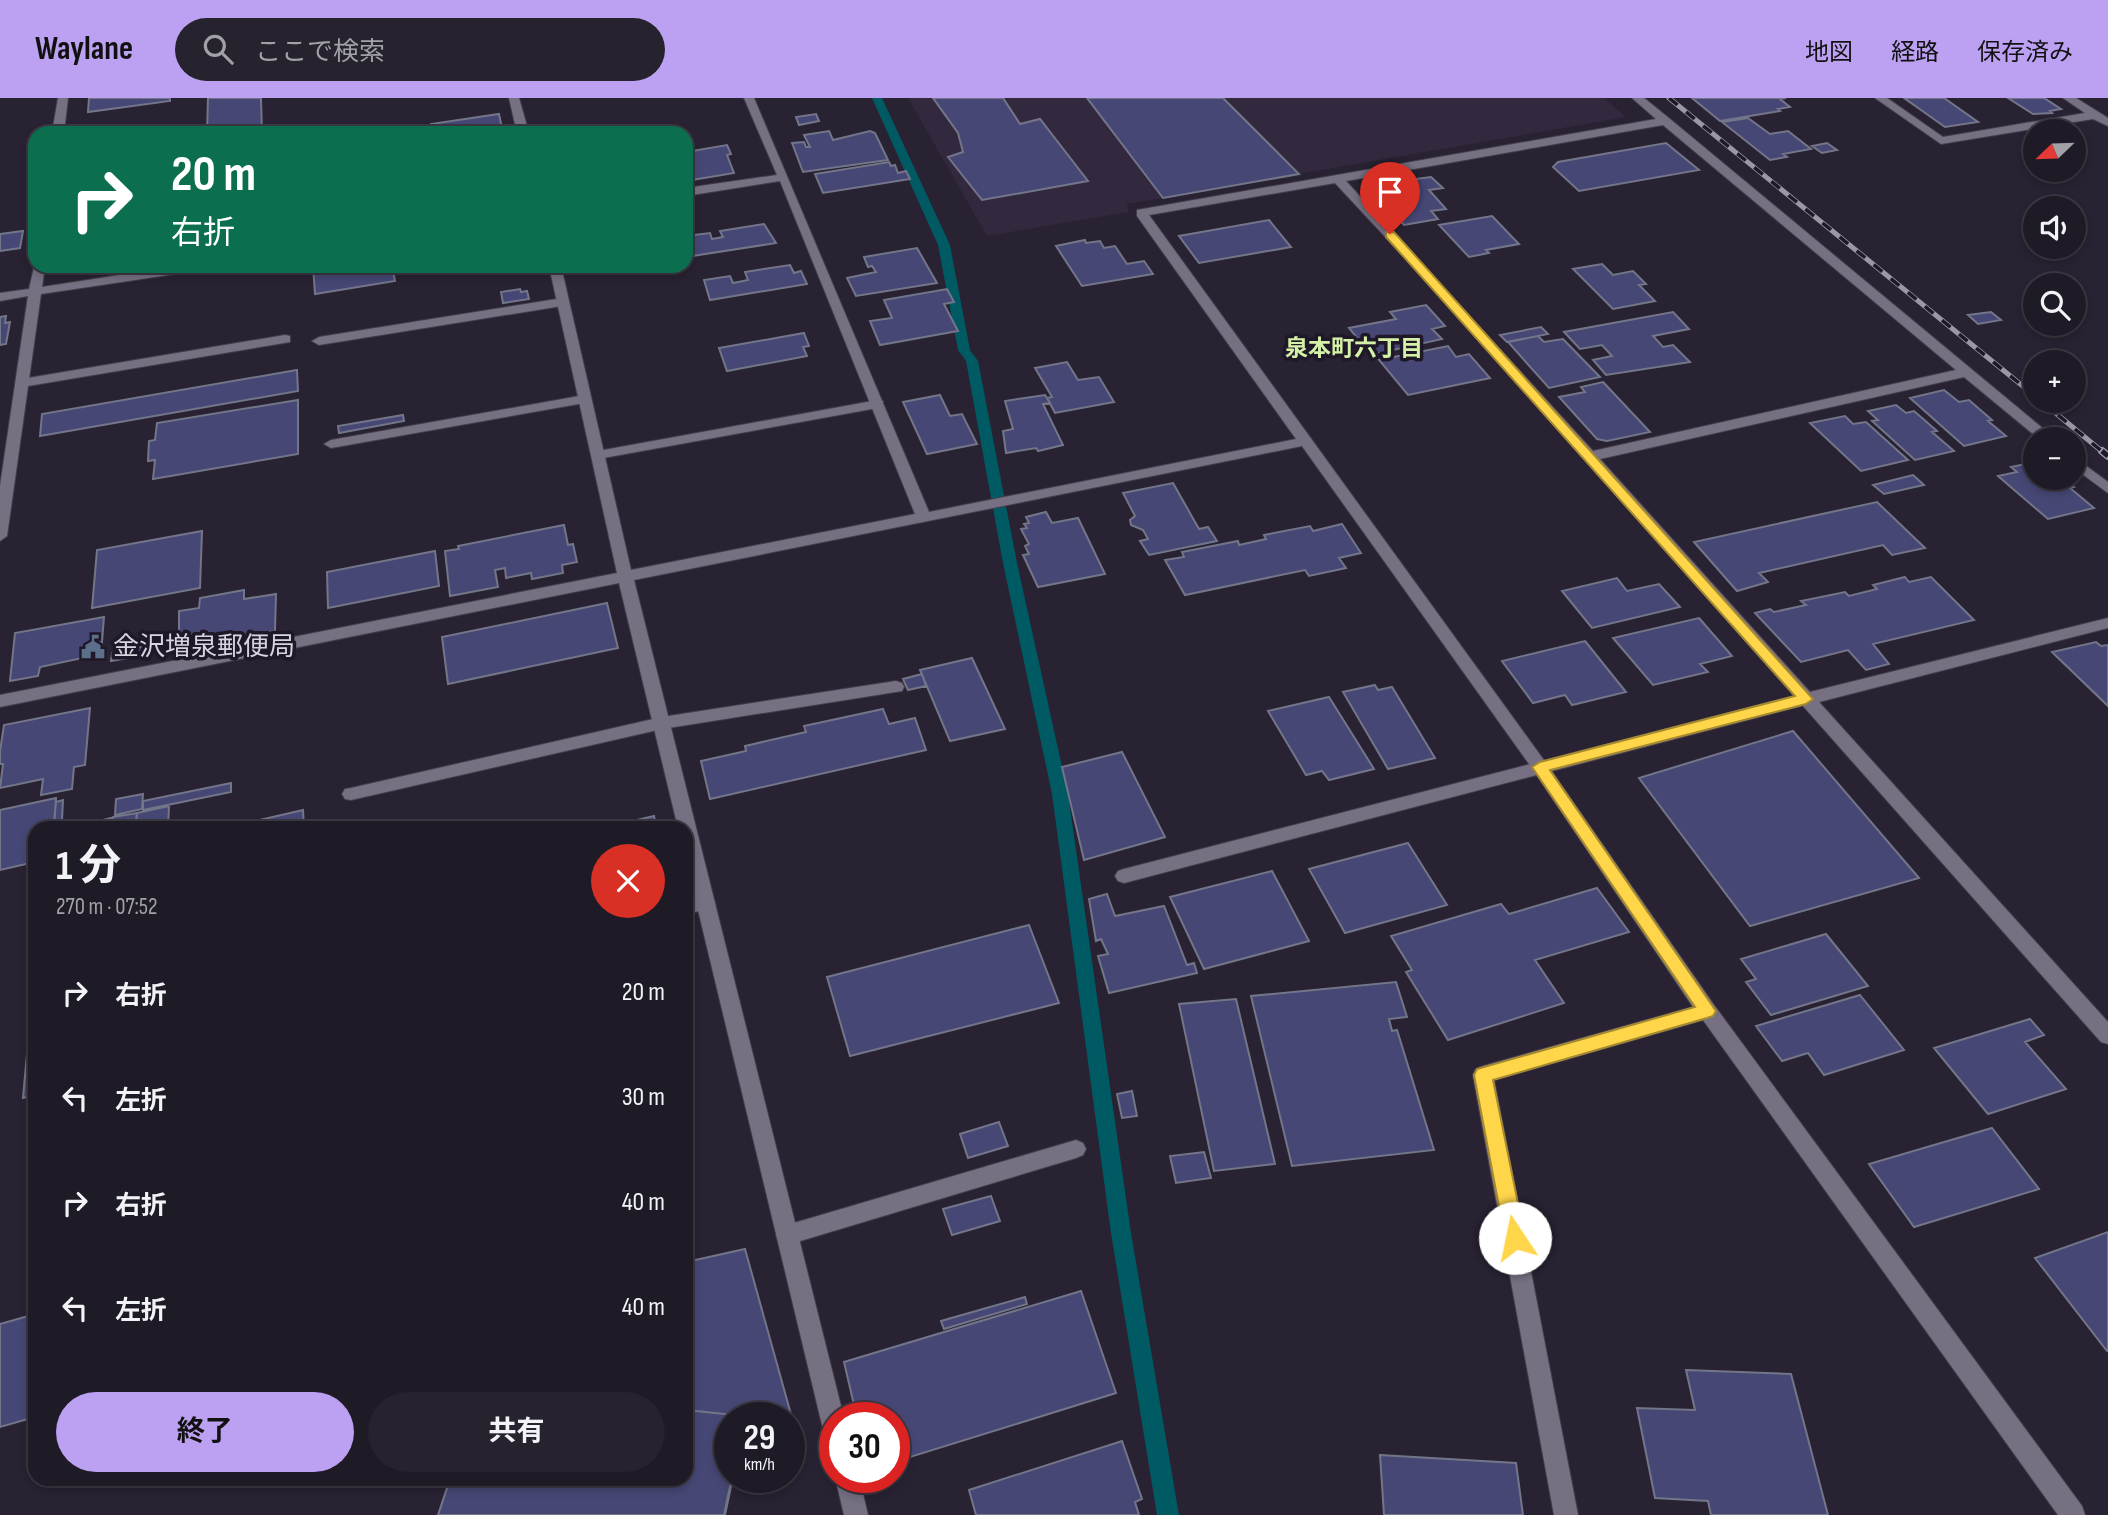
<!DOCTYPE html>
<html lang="ja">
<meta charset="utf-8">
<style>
body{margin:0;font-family:"Sofia Sans Condensed","Noto Sans JP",sans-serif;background:#26232e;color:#f1f3f6;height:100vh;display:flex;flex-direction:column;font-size:26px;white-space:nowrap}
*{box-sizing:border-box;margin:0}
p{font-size:23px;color:#a1a1a7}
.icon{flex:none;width:38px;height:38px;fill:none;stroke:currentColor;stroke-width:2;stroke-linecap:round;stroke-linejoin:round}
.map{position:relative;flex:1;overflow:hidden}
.drawer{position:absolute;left:28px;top:723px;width:665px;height:665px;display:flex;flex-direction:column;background:#1e1a26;border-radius:21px;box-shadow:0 4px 10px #0003,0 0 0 2px #3c3843}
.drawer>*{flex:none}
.top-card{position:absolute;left:28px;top:28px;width:665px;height:147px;border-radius:21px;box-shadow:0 4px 10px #0003,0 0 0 2px #3c3843;background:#0b6e4f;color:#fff;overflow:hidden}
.needle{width:46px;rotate:247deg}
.buttons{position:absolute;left:2023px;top:21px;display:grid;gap:14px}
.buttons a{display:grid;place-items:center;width:63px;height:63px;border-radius:50%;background:#1e1a26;box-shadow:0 4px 10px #0003,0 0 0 2px #3c3843;font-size:35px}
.speed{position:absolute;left:714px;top:1304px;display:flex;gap:14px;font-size:35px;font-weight:700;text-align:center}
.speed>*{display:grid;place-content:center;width:91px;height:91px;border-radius:50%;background:#1e1a26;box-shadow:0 4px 10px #0003,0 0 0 2px #3c3843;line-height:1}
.speed small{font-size:18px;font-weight:400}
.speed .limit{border:10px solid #d22;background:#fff;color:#111}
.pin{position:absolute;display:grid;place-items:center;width:60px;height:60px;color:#fff;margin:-72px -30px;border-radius:50% 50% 50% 0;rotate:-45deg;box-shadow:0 0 7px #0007}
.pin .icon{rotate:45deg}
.me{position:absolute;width:77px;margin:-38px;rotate:349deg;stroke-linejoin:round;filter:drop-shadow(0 0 5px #0008)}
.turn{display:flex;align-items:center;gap:24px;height:147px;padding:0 28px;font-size:32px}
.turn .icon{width:91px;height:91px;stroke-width:2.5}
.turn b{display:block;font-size:49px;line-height:60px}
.round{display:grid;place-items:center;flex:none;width:74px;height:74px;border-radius:37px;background:#26232e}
.overview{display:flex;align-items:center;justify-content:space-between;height:119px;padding:0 28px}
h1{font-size:42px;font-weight:700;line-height:52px}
.action{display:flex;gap:14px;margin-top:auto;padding:14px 28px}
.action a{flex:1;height:80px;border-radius:42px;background:#bca0f2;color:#111;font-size:28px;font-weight:700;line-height:80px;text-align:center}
.action a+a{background:#26232e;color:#f1f3f6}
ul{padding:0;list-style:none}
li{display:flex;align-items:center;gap:21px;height:105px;padding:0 28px}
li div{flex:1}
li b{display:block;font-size:26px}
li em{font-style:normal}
header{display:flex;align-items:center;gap:42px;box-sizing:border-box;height:98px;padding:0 35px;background:#bca0f2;color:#111}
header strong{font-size:33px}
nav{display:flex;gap:38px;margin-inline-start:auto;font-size:24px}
.search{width:490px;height:63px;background:#26232e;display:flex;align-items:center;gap:18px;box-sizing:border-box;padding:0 24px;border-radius:38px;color:#a1a1a7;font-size:26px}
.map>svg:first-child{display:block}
</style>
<header>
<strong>Waylane</strong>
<div class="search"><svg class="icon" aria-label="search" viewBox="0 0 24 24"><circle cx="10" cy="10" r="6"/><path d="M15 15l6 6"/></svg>ここで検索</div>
<nav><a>地図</a><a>経路</a><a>保存済み</a></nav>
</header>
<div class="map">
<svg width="2108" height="1417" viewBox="0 0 2108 1417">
<rect width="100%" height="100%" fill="#282232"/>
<path fill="#32293e" d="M908,0H1604L1626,19L1127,106L1129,114L987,138Z"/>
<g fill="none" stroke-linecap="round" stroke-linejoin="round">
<path fill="#005a64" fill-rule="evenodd" d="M872,0H882L950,147L970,252L978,263L1017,465L1068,696L1131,1135L1179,1417H1157L1111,1135L1052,696L1003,465L966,263L958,252L938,147Z"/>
</g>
<path fill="#464774" stroke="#737589" stroke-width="2" d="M89,0H170V3L88,14Z
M208,0H261L262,35H207Z
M933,0H1003L1020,26L1040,21L1088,83L982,102L948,59L963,54L958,35Z
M1087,0H1223L1299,76L1163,100Z
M1692,0H1786L1780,1L1790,9L1778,11L1780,13L1720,23Z
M1904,0H1944L1978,24L1945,29Z
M2008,0H2044L2061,11L2050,13L2052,15L2033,16Z
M499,16L503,35H433L431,26Z
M816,16L819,23L799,27L796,19Z
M1748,20L1770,36L1788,33L1811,51L1783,56L1787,59L1770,62L1722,24Z
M829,33L833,42L870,33L875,35L888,62L803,74L792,45L804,44L806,49H810L804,37Z
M1666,45L1699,72L1579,93L1553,69L1558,64Z
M1827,45L1837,52L1822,55L1812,48Z
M727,47L731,56L727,57L734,75L686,83V54Z
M889,64L891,68L895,67L898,75L906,73L910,81L823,95L815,76Z
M1431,79L1443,90L1429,92L1446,111L1431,113L1438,121L1404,127L1367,87Z
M1492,118L1519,146L1486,152L1489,155L1469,159L1439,127Z
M1269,122L1291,149L1199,165L1179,138Z
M764,126L776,145L686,159V138L710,135L712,141L723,139L720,133Z
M23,133L20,150L0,153V136Z
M1085,142L1086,145L1100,143L1104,150L1115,148L1127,166L1144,163L1153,176L1082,188L1056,148Z
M917,150L937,185L856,198L847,180L876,174L872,168L868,169L864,159Z
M1602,166L1613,177L1633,173L1646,186L1639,187L1655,203L1613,211L1573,171Z
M790,167L794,175L801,173L807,186L710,202L704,182L730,178L733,185L748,182L745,174Z
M313,168H392L395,183L315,196Z
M520,191L521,194L527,193L529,201L503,205L501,194Z
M947,191L954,204L944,206L958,233L880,247L870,223L892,220L884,202Z
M1426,207L1445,228L1432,231L1442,241L1371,257L1349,230L1396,221L1390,214Z
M1673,214L1689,231L1653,238L1663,249L1673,247L1690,264L1606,277L1593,262L1612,258L1602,247L1580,251L1564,234Z
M1991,214L2001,222L1978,226L1968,217Z
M6,218L5,225L10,224L6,246L0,247V219Z
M1541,229L1548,236L1507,244L1500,237Z
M804,235L809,248L803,249L807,258L727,273L719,250Z
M1538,238L1544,244L1563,241L1600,279L1549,290L1508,244Z
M1448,248L1456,259L1469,256L1490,280L1408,297L1379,262Z
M1067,264L1078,282L1099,279L1114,304L1055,315L1047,300L1052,299L1035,270Z
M297,272L298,293L40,338L42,316Z
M1603,284L1650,334L1607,343L1597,341L1559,299L1585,294L1581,289Z
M1944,292L1959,304L1969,302L1992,322L1988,323L2006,338L1964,348L1910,300Z
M940,297L950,318L962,316L977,346L927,356L903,304Z
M1045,297L1050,305L1043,306L1063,347L1038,353L1036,350L1006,355L1003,333L1013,331L1005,303Z
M298,302V356L153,381L155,362L148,363L149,343L155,342L157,325Z
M1896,307L1906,315L1914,313L1937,333L1932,334L1954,353L1915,362L1872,323L1878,322L1868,313Z
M403,317L404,323L339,335L338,328Z
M1845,318L1853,326L1866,324L1908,362L1861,373L1810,325Z
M2025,366L2028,369L2035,367V380H2063L2074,389L2070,390L2094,410L2048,421L1998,378L2017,374L2011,369Z
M1913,377L1924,387L1884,396L1873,387Z
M1173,385L1199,431L1208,429L1217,443L1149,457L1140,443L1148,441L1143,432L1131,427L1130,422L1135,418L1123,395Z
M1877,404L1925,450L1892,457L1883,447L1759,475L1768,484L1737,493L1694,444Z
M1046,414L1052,425L1078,420L1105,476L1038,489L1023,457L1029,456L1025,448L1029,446L1021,431L1027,430L1024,426L1029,425L1026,419Z
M1342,426L1361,455L1339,460L1346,470L1309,478L1305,472L1185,497L1165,462L1184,459L1182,454L1238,443L1239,447L1266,441L1264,437L1310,428L1313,433Z
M564,427L568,447L573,446L577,464L562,467L563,475L532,481L531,475L506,480L505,470L495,472L498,489L450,498L445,453L459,451L458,448Z
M202,433L200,490L92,510L97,452Z
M435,453L439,488L328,510L327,474Z
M1905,479L1909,484L1931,479L1974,522L1873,546L1889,566L1866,572L1848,552L1801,564L1755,515L1770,511L1774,514L1806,507L1801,503L1845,494L1849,498L1877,491L1873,487Z
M1617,480L1627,493L1659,486L1680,509L1592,530L1562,493Z
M244,492V501L276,496L275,533L193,549V537L179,540V513L199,510L200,500Z
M607,505L618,550L448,586L442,539Z
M104,519L101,556L40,569L38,578L10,583L15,535Z
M1699,520L1732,558L1700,566L1708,574L1653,587L1613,540Z
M1585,543L1626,594L1572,607L1565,597L1533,605L1502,563Z
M2096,544L2101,548L2108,547V608L2052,554Z
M146,548V557L111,563L112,555Z
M972,560L1005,631L950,643L920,572Z
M922,576L926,588L908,592L903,581Z
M1375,587L1378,592L1392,589L1435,660L1388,671L1343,594Z
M1329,599L1374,671L1329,682L1322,673L1306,677L1268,613Z
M90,610L85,667L74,669L72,691L41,697L43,681L0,690L3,666H0V653L4,627Z
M883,611L889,626L915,620L926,652L710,701L701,663L746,653L745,648L806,634L804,628Z
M1793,633L1919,780L1750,828L1639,680Z
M1122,654L1165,739L1084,762L1062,669Z
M231,685V694L143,712V703Z
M143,696L142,711L115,717L116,701Z
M56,700L54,730H35V764L0,772V712Z
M63,702L62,722L54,724L56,704Z
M169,708L168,730H136L137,715Z
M303,712L304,730H224Z
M137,715L135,730H112L113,719Z
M654,718L656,730H603Z
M111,720V730H69Z
M1408,745L1447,807L1345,835L1309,771Z
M1272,773L1309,843L1204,871L1170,799Z
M1597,790L1629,834L1535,862L1564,905L1448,942L1406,874L1412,872L1391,838L1501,806L1509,816Z
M1107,796L1115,818L1164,808L1187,867L1194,865L1197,875L1109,895L1098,858L1108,856L1101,841L1096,843L1089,801Z
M1029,827L1059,905L850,958L827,879Z
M1826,836L1868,888L1771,917L1746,884L1756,881L1741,861Z
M1396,884L1407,919L1389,921L1392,933L1397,932L1434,1052L1292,1068L1251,898Z
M1860,897L1904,952L1824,977L1808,955L1782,963L1756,928Z
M35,899V997L23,1000L32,900Z
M1236,901L1275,1066L1214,1073L1179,906Z
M2030,921L2044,937L2025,944L2066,991L1988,1016L1934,950Z
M1132,993L1137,1018L1122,1020L1117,996Z
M999,1024L1008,1048L968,1060L960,1036Z
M1992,1030L2039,1091L1914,1129L1869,1066Z
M1204,1054L1211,1080L1176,1085L1170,1058Z
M991,1098L1000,1123L952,1137L943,1111Z
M2108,1134V1252L2107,1253L2035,1160Z
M745,1151L792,1320L747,1311L745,1320H730V1379H733L725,1417H438L450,1381H686V1164Z
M1081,1193L1116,1295L894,1364V1320H857L844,1264Z
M1025,1199L1027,1206L944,1231L941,1223Z
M35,1216V1319L0,1329V1226Z
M1686,1272L1791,1276L1828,1417H1711L1708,1403L1655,1400L1637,1310L1695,1312Z
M686,1312L744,1318L730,1320L732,1379L724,1417H438L450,1381H686Z
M1122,1343L1142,1401L1135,1404L1139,1417H976L969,1392Z
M1380,1357L1516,1365L1523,1417H1384Z"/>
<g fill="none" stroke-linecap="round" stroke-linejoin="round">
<g stroke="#453f4c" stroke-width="2">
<path id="lane" d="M563,200L569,204L568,207L319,247L312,243L319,239Z
M285,237L290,238V244L22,289L15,285L22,281Z
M585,297L590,298V304L331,350L324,346L331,342Z
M878,302L883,303V309L598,361L591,357L598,353Z
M896,583L902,585L904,589L902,593L662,631L351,702L345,701L342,696L345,691L351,690L662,619Z
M1806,595L1812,597L1814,601L1812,605L1124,785L1118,783L1115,778L1118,773L1124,771Z
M706,798L713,800L715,805L713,810L686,816V802Z
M1076,1042L1083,1045L1086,1051L1083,1057L1076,1060L787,1147L779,1144L776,1137L779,1130L787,1127Z"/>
</g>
<g stroke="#453f4c" stroke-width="2">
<path id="street" d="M58,0H68L64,35H52Z
M509,0H519L529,35H517Z
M744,0H754L929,414L1296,341L1137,118V112L1656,21L1632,0H1644L1670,21L2052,338L2054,341H2039L1964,279L1600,361L1810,594L2108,520V530L1819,604L2108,924V946L2101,944L1420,176L1335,85L1149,117L1546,665L1714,907L2082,1408L2085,1417H2058L1703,922L1494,982L1578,1417H1554L1473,977L1476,971L1483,968L1693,909L1534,673L1302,348L634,482L844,1320H835V1342L827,1339L823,1331L686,762V730H678L619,485L0,609V597L617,475L549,168H561L631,472L915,416L780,83L686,98V90L777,77ZM1663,27L1956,272L1593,353L1346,83Z
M1875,0H1887L1943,39L2085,15L2063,0H2076L2108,20V28L2093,21L1941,46Z
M35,165V168H45L42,189L178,168H208L202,172L41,196L7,438L0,443V388L28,198L0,203V195L29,191Z
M2074,359L2108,384V395L2074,370Z
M835,1379H859L868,1417H844Z"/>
</g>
<use href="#lane" fill="#777083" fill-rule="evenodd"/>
<use href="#street" fill="#777083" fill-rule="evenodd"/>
<g stroke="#9b97a3" stroke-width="5">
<path id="rail-far1" d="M1669,0L2035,298
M2041,303L2104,355"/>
</g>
<g stroke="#9b97a3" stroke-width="8">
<path id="rail" d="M2102,353L2108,358"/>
</g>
<use href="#rail-far1" stroke="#1f1828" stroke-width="3.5" stroke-dasharray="11" stroke-linecap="butt"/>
<use href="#rail" stroke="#1f1828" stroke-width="5" stroke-dasharray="15" stroke-linecap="butt"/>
</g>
<path fill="#ffd54a" stroke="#a68a30" stroke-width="2" d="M1386,134H1394L1813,601L1806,606L1550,672L1716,913L1713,918L1707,920L1493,982L1525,1140L1522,1146L1515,1149L1508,1146L1505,1140L1474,977L1477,971L1695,909L1532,669L1540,664L1795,598L1386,139Z"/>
<defs>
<g id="civic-bare" transform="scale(1.89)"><path d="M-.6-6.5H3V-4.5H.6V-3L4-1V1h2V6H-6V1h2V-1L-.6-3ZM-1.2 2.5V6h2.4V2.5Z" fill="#5c6f8a" stroke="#1f1828" stroke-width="2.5" paint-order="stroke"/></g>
</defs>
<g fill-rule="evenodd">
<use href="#civic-bare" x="93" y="549"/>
</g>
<g text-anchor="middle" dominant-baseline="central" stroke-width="7" stroke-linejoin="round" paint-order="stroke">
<g font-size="23" font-weight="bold" fill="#d4f1a7" stroke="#1f1828">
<text x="1354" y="251">泉本町六丁目</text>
</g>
<g font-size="26" fill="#d8d4df" stroke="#1f1828" text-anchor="start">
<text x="113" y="549">金沢増泉郵便局</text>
</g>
</g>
</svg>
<div class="buttons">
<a><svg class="needle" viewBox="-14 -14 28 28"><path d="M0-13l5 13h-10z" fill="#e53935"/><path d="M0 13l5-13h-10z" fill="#a1a1a7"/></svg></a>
<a><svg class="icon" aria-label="sound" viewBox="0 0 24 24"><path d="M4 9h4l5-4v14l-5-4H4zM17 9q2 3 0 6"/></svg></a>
<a><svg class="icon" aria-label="search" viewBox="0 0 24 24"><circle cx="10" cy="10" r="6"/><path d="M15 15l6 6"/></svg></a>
<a>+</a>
<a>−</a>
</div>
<div class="speed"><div>29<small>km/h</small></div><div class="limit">30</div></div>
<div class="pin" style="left:1390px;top:136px;background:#d93025"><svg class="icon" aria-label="arrive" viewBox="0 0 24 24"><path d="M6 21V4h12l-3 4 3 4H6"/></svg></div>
<svg class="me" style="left:1515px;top:1140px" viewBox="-20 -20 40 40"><circle r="19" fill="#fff"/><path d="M0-13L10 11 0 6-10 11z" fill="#ffd54a"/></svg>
<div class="top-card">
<div class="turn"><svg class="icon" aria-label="right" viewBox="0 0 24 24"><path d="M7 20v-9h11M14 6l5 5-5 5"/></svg><div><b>20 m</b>右折</div></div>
</div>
<section class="drawer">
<div class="overview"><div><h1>1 分</h1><p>270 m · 07:52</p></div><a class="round" style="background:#d93025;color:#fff"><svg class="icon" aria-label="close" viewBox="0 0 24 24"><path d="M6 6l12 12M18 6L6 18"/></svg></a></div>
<ul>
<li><svg class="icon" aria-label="right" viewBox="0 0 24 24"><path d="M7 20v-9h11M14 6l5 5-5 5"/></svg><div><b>右折</b></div><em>20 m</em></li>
<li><svg class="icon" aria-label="left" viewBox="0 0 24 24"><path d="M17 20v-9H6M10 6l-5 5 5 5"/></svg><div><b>左折</b></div><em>30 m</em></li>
<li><svg class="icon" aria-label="right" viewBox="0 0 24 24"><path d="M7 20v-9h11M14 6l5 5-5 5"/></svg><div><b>右折</b></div><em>40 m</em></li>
<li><svg class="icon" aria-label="left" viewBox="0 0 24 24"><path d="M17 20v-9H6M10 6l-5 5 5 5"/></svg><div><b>左折</b></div><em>40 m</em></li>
</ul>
<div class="action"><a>終了</a><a>共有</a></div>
</section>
</div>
